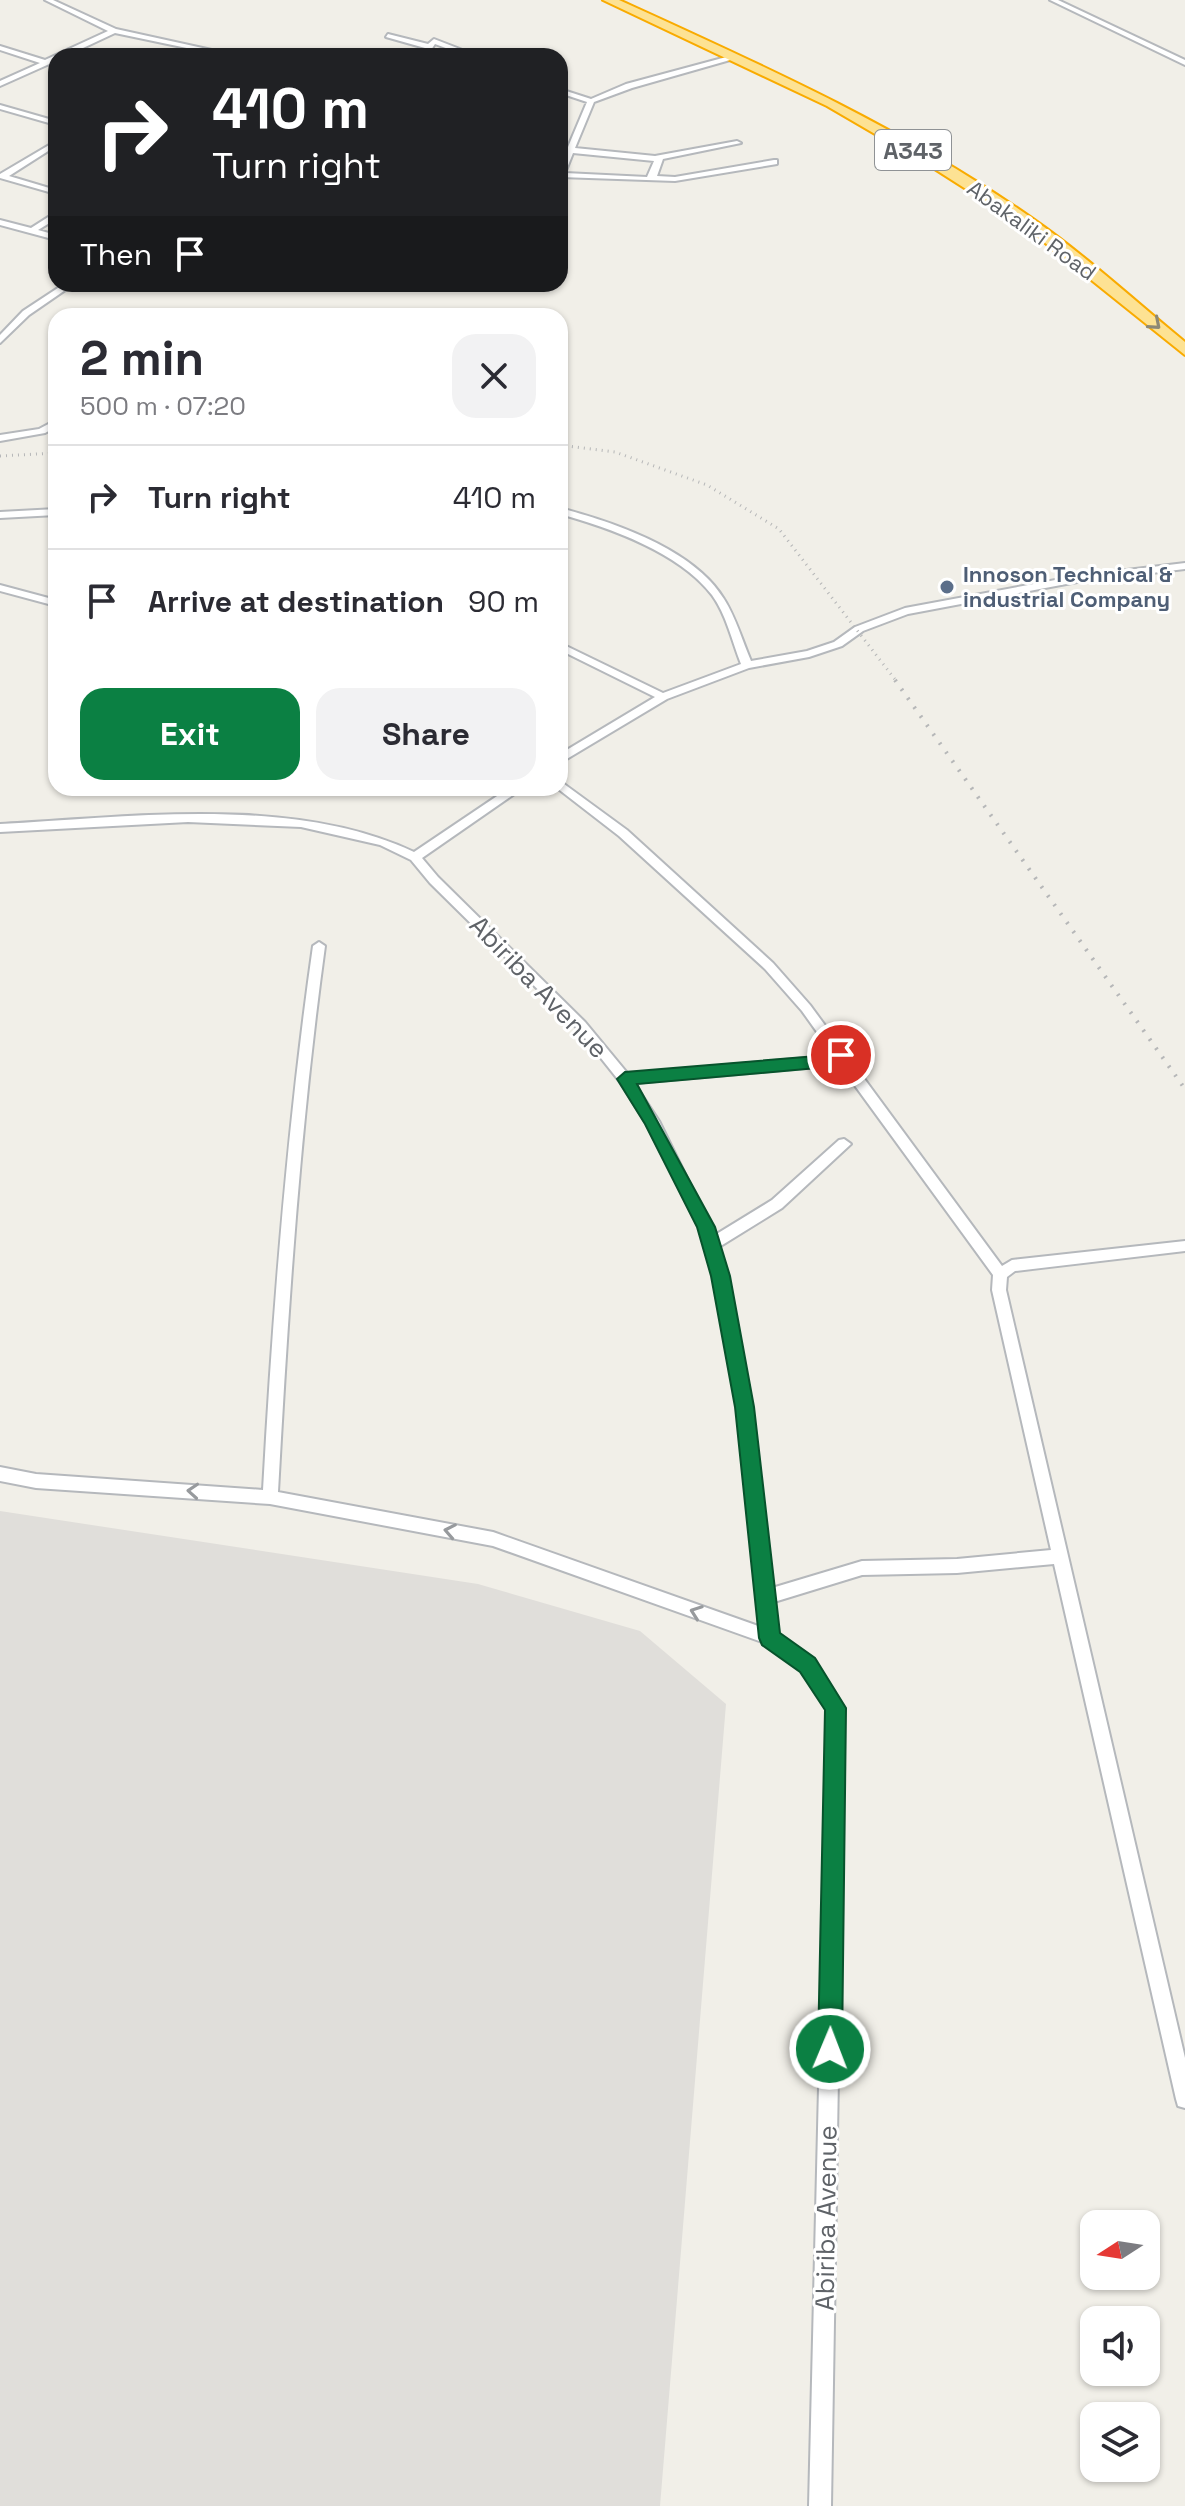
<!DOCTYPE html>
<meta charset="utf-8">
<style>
body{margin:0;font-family:"Space Grotesk",sans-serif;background:#f2f2f3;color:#2b2b33;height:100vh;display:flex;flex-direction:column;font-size:30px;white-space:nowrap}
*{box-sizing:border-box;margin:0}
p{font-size:26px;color:#7c7c81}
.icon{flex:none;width:44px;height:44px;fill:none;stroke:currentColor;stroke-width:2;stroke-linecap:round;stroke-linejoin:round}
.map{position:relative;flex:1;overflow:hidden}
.details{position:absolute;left:48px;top:308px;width:520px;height:488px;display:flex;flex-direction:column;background:#fff;border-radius:24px;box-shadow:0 2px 6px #0004}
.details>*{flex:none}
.top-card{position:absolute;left:48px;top:48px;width:520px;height:244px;border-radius:24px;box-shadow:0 2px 6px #0004;background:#202124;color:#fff;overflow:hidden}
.needle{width:52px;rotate:258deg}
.tools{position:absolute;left:1080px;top:2210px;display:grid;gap:16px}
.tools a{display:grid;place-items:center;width:80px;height:80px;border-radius:16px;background:#fff;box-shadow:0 2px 6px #0004;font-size:40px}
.pin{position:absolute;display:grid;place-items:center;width:68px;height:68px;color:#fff;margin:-34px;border:4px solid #fff;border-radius:50%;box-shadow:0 2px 8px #0007}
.me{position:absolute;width:88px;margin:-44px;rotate:1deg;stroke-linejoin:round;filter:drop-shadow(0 0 6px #0008)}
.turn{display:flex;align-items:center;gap:28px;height:168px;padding:0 32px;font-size:36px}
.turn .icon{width:104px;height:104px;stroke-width:2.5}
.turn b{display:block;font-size:56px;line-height:68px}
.then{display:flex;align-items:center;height:76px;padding:0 32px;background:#0003;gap:16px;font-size:30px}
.round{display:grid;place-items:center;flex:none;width:84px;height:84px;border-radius:24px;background:#f2f2f3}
.summary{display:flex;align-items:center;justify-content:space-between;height:136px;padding:0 32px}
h1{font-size:48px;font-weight:700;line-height:60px}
.primary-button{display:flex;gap:16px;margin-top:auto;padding:16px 32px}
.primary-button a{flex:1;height:92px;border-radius:24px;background:#0b8043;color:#fff;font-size:32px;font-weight:700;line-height:92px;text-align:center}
.primary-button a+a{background:#f2f2f3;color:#2b2b33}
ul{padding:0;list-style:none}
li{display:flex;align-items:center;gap:24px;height:104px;padding:0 32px;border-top:2px solid #e1e1e2}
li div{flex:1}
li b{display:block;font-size:30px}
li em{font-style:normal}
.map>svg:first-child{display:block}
</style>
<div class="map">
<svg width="1185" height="2506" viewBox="0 0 1185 2506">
<rect width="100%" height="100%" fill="#f1efe8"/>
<path fill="#e0deda" d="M0,1511L478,1584L640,1631L726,1704L660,2506H0Z"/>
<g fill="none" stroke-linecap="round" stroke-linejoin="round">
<g stroke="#b5b8bc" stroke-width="4">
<path id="street" d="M45,0H53L116,29L239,56H225L115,33L66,56H56V61L0,86V81L40,63L0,50V46L45,60L108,31Z
M1050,0H1058L1185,60V65Z
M388,34L428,44L434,39L478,56H467L435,44L427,56H419L425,48L386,37Z
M730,56L737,58L632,88L594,102L575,148L655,156L737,141L741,143L663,159L657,176L675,177L774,160H777V164L675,181L560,177V166L587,102L560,93V89L591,99L626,84ZM573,153L654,161L647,177L565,173Z
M0,105L56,121V125L0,109Z
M56,141V146L9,176L56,190V194L0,178V174Z
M53,214H56V219L38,230L56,235V240L0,225V220L31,228Z
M64,284H74L29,315L0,343V335L23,311Z
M56,420V427L45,433L0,441V435L39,429Z
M560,508C613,522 694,549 724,599C736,618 742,640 751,661L807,651L834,642L855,627L905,608L1077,576L1185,563V569L1077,582L908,614L863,631L842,646L809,657L749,668L667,699L560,763V754L655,697L560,650V643L663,693L741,664C732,641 726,614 712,595C679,552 610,528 560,514Z
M56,509V515L0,518V512Z
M0,585L56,600V606L0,591Z
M560,781L627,830L773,963L810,1005L1002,1266L1012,1260L1185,1241V1251L1015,1271L1007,1277L1006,1290L1185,2058V2108L1178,2106L1176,2099L1054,1564L957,1573L862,1575L774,1602L778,1634L814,1660L844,1708L831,2506H809L828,1710L802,1670L765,1643L493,1546L270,1504L36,1488L0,1481V1467L36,1474L263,1490C273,1308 287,1127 313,946L319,942L325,946C300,1127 288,1309 278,1492L493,1532L761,1627L737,1407L714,1276L699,1227L646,1123L620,1082L577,1028L430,883L411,860L380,845L301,827L188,822L0,832V824C131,817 293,795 414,852L509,788H523L422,858L438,877L585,1022L628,1074L817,1057L832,1053L802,1011L765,969L619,836L557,788H560ZM837,1061L993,1275L992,1290L1051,1550L957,1559L862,1561L772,1588L751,1407L728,1276L719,1247L782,1208L851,1144L844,1139L839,1140L772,1200L715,1235L659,1121L634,1083L817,1067Z"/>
</g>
<g stroke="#f9ab00" stroke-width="4">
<path id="highway" d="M603,0H619C762,65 905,129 1033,219C1086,256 1135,301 1185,342V355L1024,226L930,166L827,106Z"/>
</g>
<use href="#street" fill="#fff" fill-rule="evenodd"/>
<use href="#highway" fill="#fde293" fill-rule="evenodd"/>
<path stroke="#b6b7b8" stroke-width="3" stroke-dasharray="1 5" stroke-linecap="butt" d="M560,445L615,452L707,485L779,529L897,682
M0,456L56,453"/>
<path stroke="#b6b7b8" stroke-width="4" stroke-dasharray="2 9" stroke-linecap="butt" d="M895,680L1185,1089"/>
</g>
<defs><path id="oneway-chevron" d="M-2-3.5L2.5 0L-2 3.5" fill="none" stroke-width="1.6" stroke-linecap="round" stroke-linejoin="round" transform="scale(2)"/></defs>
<use stroke="#8e8975" href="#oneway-chevron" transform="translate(1155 324) rotate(41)"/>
<g stroke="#979a9d">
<use href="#oneway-chevron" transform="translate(193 1491) rotate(-176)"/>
<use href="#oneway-chevron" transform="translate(450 1531) rotate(-169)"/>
<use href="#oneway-chevron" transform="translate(696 1612) rotate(-160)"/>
</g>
<path fill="#0b8043" stroke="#07532c" stroke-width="2" d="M841,1049L849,1055L847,1059L817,1068L637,1084L715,1227L730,1276L754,1407L780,1633L815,1658L846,1708L842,2049L838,2058L830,2061L821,2058L818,2049L825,1710L800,1672L762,1645L759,1638L735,1407L711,1276L697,1227L645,1124L617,1079L625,1072L817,1056Z"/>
<circle fill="#5c6f8a" stroke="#fff" stroke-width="3" cx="947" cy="587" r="8"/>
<g text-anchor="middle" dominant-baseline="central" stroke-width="6" stroke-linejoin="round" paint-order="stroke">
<g font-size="22" fill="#5f6368" stroke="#fff">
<text transform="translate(1032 230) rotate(36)">Abakaliki Road</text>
</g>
<g font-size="22" font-weight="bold" fill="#4e5e75" stroke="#fff" text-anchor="start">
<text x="963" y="574">Innoson Technical &amp;<tspan x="963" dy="25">industrial Company</tspan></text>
</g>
<rect fill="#fff" stroke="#8f9295" stroke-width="2" x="875" y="130" width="76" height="40" rx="6"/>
<g font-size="24" font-weight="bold" fill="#5f6368">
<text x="913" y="150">A343</text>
</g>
<g font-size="26" fill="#5f6368" stroke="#fff">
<text transform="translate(539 987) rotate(46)">Abiriba Avenue</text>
<text transform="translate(826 2218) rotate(-89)">Abiriba Avenue</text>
</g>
</g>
</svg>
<div class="tools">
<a><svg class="needle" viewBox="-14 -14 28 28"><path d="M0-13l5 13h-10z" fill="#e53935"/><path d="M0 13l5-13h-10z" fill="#7c7c81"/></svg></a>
<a><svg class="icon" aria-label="sound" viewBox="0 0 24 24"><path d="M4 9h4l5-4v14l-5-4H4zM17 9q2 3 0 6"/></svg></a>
<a><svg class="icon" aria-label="layers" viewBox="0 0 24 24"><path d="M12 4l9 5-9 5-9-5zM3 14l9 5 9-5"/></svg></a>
</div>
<div class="pin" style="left:841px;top:1055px;background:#d93025"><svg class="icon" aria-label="arrive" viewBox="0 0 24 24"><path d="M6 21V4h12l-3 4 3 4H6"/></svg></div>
<svg class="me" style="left:830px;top:2049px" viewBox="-20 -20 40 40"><circle r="17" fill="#0b8043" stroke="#fff" stroke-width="3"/><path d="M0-11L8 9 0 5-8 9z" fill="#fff"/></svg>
<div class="top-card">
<div class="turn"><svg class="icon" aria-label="right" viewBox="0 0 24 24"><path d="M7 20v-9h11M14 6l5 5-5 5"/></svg><div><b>410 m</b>Turn right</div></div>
<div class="then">Then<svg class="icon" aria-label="arrive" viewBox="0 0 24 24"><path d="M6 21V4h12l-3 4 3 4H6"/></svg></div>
</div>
<section class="details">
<div class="summary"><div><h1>2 min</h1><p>500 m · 07:20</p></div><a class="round"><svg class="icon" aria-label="close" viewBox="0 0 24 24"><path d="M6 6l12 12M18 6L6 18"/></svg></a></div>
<ul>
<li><svg class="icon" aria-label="right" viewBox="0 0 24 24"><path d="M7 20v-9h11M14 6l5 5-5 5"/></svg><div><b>Turn right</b></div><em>410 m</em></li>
<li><svg class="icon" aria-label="arrive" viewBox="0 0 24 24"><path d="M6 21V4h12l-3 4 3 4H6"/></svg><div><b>Arrive at destination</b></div><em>90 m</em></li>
</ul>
<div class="primary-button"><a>Exit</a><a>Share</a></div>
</section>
</div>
